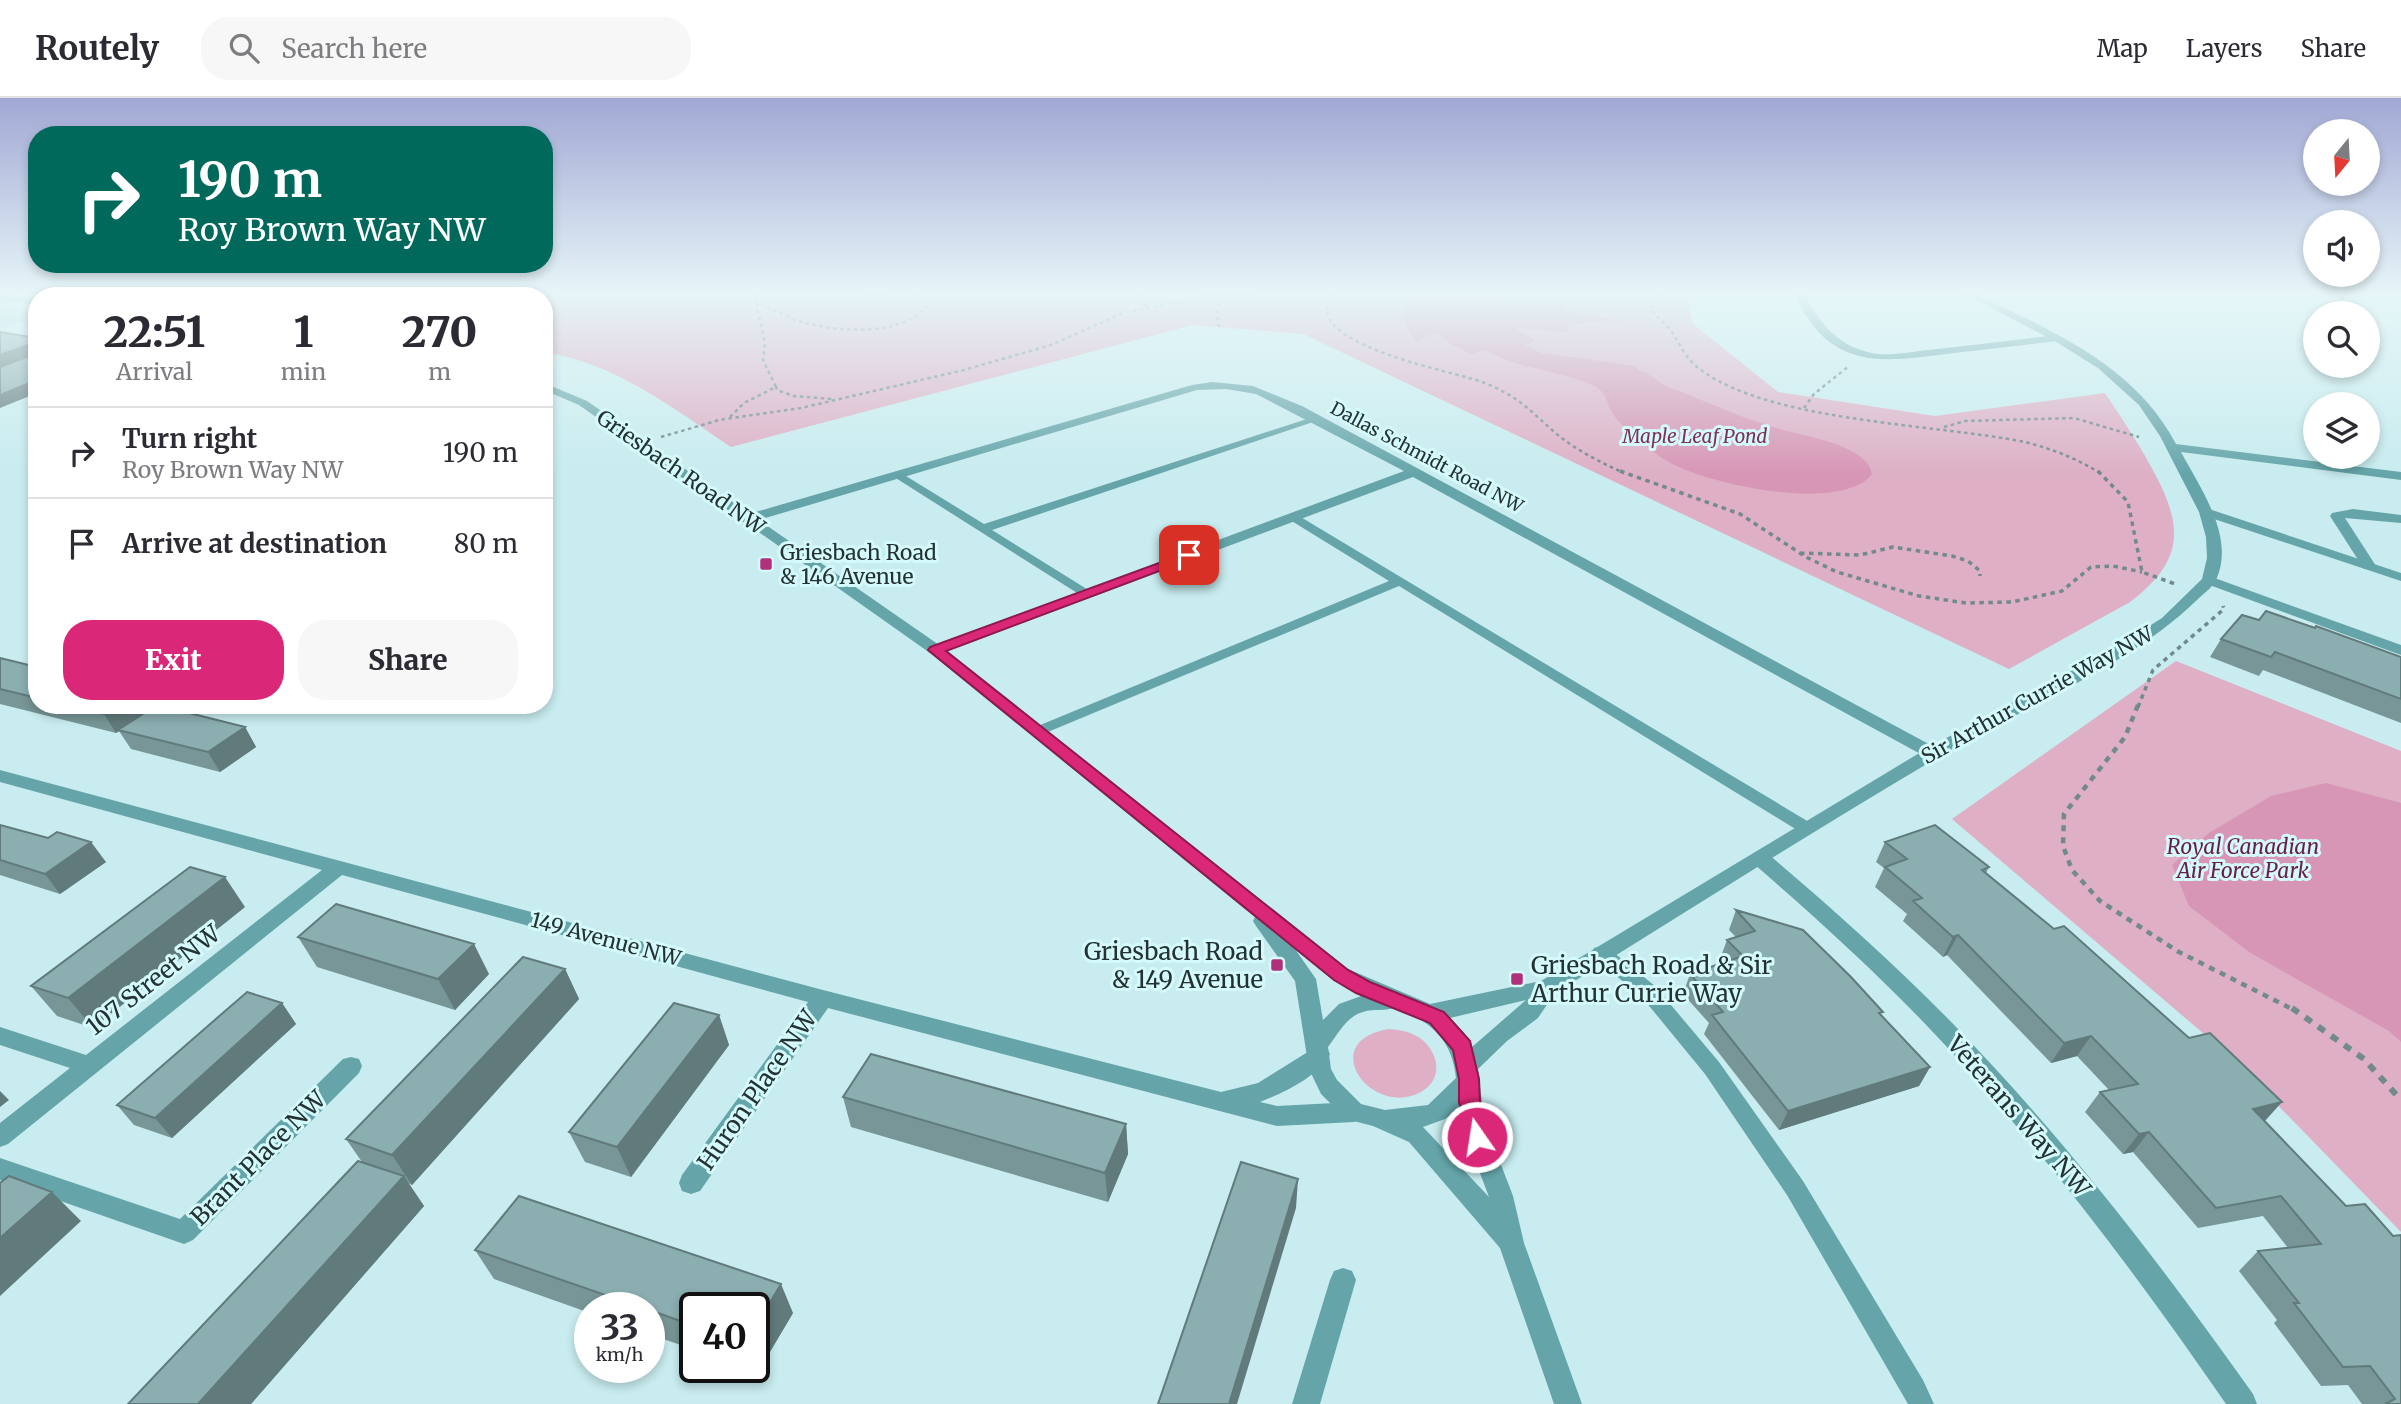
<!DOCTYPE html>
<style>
body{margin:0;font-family:Merriweather,serif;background:#f7f7f7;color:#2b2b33;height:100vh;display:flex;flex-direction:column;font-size:26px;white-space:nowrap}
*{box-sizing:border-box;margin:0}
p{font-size:23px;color:#7c7c81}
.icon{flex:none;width:38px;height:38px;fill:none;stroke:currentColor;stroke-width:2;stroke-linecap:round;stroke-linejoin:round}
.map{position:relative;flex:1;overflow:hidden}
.side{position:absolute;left:28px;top:189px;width:525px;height:427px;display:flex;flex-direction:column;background:#fff;border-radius:28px;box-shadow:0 4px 10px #0003}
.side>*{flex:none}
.guide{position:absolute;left:28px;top:28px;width:525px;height:147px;border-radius:28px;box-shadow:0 4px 10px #0003;background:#00695c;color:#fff;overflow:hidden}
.needle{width:46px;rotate:198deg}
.fabs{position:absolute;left:2303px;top:21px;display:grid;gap:14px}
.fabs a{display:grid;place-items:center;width:77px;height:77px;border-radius:50%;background:#fff;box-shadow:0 4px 10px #0003;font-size:35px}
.speed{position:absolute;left:574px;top:1194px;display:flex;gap:14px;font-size:35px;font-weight:700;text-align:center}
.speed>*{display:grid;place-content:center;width:91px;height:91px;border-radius:50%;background:#fff;box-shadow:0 4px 10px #0003;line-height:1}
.speed small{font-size:18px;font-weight:400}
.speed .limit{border:4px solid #111;border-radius:10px;background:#fff;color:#111}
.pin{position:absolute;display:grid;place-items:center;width:60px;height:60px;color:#fff;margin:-30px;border-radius:14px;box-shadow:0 4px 10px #0006}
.me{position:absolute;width:77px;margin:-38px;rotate:347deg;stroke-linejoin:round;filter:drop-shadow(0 0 5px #0008)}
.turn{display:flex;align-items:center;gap:24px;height:147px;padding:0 35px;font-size:32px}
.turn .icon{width:91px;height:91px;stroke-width:2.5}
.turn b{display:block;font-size:49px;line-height:60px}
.eta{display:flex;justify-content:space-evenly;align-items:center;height:119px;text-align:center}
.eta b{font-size:42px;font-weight:800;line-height:49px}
.cta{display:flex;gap:14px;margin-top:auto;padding:14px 35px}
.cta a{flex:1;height:80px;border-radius:28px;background:#db2777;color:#fff;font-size:28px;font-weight:800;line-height:80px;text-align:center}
.cta a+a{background:#f7f7f7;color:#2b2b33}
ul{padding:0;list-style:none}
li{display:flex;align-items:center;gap:21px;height:91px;padding:0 35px;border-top:2px solid #e1e1e2}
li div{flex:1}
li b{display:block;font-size:26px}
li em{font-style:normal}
header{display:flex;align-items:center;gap:42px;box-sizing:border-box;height:98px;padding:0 35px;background:#fff;border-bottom:2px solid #e1e1e2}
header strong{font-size:33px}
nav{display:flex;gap:38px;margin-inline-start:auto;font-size:24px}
.search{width:490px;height:63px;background:#f7f7f7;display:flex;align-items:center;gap:18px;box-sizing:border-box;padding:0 24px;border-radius:28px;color:#7c7c81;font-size:26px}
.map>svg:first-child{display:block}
</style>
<header>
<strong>Routely</strong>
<div class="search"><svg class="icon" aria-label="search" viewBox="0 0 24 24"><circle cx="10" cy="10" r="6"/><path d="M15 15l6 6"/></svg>Search here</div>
<nav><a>Map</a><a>Layers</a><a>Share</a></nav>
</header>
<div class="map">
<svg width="2401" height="1306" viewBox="0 0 2401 1306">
<rect width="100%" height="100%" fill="#c8ecef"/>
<path fill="#b2dfe2" d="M0,209L37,213V218L0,231Z"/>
<path fill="#deafc5" d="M237,195H1686L1693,226L1778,294L1935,318L2105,295C2123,322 2141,349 2156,378C2185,433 2181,465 2130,504L2009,571L1303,236L1193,227L731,349C673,310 615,265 544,254V198H229Z
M2176,563L2401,653V1134L2231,959L1952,721Z
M1389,931C1401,932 1411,934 1420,940C1439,954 1444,981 1421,994C1371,1021 1315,943 1389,931Z"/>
<path fill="#d796b5" d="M1409,195H1525L1532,196L1508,204L1519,207L1569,205L1564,208L1568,213L1625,224L1608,222L1569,227L1568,234L1515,230L1536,243L1525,247L1541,255L1636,268L1638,272C1655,277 1657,285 1671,290C1708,304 1744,321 1783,332C1806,338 1868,348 1872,376C1841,417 1695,385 1659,358C1644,347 1626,333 1615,319C1607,309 1608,296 1596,289C1560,271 1522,273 1485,252L1471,256L1449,245L1441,237H1429L1417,244C1405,229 1396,212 1409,195Z
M2326,685L2401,705V944L2389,933L2249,854L2189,808L2172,767L2209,735L2271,698Z"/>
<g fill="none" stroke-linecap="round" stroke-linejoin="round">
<path stroke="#728a8c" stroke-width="2.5" stroke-dasharray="3.5 3.5" stroke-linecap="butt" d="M144,195L149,198
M755,195L756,204C772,210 786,219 802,224C837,234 902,239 927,208L913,195
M870,195H890
M1137,195V201L1147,209
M1198,195L1324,204
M1334,195C1292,242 1444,272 1469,280C1481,283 1493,288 1504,294C1525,305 1541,323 1559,338C1578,353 1602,365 1624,375
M1661,195L1651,210C1655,218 1663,223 1669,230C1680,245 1684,260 1701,272C1771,324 1936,326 2025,344C2052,351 2076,360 2100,375
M1219,229L1217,214L1222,195
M776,288L777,292L794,298L832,301
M1804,310L1814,296L1849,268
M730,319L744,305L776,289L763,262L765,246L756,204
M1944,329L1965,323L2074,320L2139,339
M661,339L719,322L801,310L964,272L1051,247L1125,214L1221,197"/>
<path stroke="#728a8c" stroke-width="3.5" stroke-dasharray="4.5 4.5" stroke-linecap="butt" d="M1620,373L1740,416L1806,459L1837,474L1919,498L1966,505L2012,504L2062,493L2091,469L2113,468L2142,474
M2098,373L2128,404L2142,474L2178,487
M1800,455L1860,457L1893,449L1952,458L1968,463L1980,473V478
M2138,609L2153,572L2224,511L2223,508"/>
<path stroke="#728a8c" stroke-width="4.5" stroke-dasharray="6 6" stroke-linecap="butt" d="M2138,607L2125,639L2064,716L2063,748L2072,772L2100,803L2179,854L2294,912"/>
<path stroke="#728a8c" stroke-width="6" stroke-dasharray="8 8" stroke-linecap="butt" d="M2292,910L2364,961L2401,1002"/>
<path fill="#65a5aa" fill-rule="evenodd" d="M1313,319L1322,321L992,432L1090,493L1092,496L1085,500L891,377L897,374L901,375L984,426Z
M2206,410L2401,475V483L2202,417V411Z
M1294,415L1814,727L1816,731L1808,737L1802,735L1399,488L1043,636H1033L1030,633L1033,630L1389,483L1290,422V416Z
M1601,848L1608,850L1655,888L1719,964L1803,1083L1923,1282L1934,1306H1908L1787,1097L1705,976L1641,898L1594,860L1592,855L1594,850Z"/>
<path fill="#65a5aa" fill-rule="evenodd" d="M1794,195H1804C1816,220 1835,245 1864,253C1884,260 1907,254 1928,252C1971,247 2014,242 2057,237L2062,240L2057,243C2023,247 1989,251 1954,255C1882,264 1830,275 1794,195Z
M1212,284L1253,288L1302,308L1938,651L1941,655L1932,661L1926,659L1413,379L942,555H930L928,552L930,549L1404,373L1256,296L1226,291L1197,292L752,424H742L740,421L742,418L1192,287Z
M2353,411L2401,417V425L2345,420L2376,468L2374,471H2364L2330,418L2332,415Z
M2209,478L2401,547V557L2204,485L2202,482L2204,479Z
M0,672L823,892L1221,994L1258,985L1319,947L1327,950L1330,956C1318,979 1283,995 1260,1004L1277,1008L1354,1004L1362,1007L1366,1014L1362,1021L1354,1024L1277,1028L828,910L700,1093L691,1096L682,1093L679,1085L682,1077L808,904L342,777L8,1046L0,1049V1025L70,970L0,947V929L86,957L322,772L0,684Z
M1761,754L1768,756C1834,812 1899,870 1959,932C2068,1045 2163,1169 2253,1296L2257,1306H2226C2140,1181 2049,1060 1946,948C1886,883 1821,824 1754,766L1751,761L1754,756Z
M351,959L359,961L362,968L359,975L193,1142L184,1146L0,1082V1060L180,1121L343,961Z
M1343,1170L1352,1173L1356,1182L1320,1306H1292L1330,1182L1334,1173Z"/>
<path fill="#65a5aa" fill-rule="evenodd" d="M200,195H213L210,198H195Z
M1962,195H1974C2051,233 2134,266 2176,346L2401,374V382L2181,354C2200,390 2236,439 2216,482C2213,489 2204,495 2198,501C2129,569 2020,610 1937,660C1808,736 1681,817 1554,896L1538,920L1507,943L1478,971L1482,1005L1490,1038L1513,1098L1524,1145L1582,1306H1554L1500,1150L1409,1044L1373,1028L1346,1021L1321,996L1309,971L1295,883L1256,828L1253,823L1255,819L930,555L579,307L544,292V285L587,303L942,549L1348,871L1430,906L1541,883L1926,651L2119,547L2162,520L2202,481L2207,460L2206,439L2199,414L2160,338L2139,307L2098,270L2053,242ZM1295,851L1334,883L1364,897L1339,906L1323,922L1316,881ZM1526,902L1472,949L1464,935L1450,920ZM1396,909C1431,924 1452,941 1456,980L1428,1007L1385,1012L1361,1006L1337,982L1331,971L1328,949C1337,937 1347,918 1363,914C1374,910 1386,914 1396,909ZM1459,1010L1466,1038L1489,1099L1423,1029L1445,1021Z
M0,196L37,201V207L0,202Z"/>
</g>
<path fill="#789697" d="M2259,522L2401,559V625L2263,572L2259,578L2210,559L2221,541Z
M0,560L37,569V607H149L151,611L245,629L256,649L220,674L131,651L119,633L116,635L0,606Z
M0,727L106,764L60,796L0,777Z
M1885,744L1989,769L1986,775L2265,1023L2401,1306H2362L2348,1287L2321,1288L2274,1225L2277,1222L2239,1173L2258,1153L2288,1150L2263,1118L2198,1130L2133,1054L2123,1056L2085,1014L2100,994L2109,992L2077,958L2051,965L1947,857L1943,859L1903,823L1907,816L1875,789L1884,770L1876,764Z
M245,809L93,930L57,918L31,888Z
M1736,812L1881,917L1930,969L1919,988L1779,1032L1704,936L1709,925L1683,896L1690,876L1724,865L1720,861L1727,842L1736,839L1729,832Z
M298,839L489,876L455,912L317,869Z
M565,871L579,901L412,1087L408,1085L424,1108L251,1306H128L362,1064L346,1041Z
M282,905L296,926L172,1040L134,1027L117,1007Z
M719,917L729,947L631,1079L585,1064L569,1034Z
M843,999L1126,1026L1128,1056L1108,1104L851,1029Z
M475,1152L793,1215L758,1274L743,1269H754V1209H695V1252L649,1236V1209H590V1215L494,1181Z"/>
<path fill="#617a7b" d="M30,246L36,256L0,270V257Z
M37,282V295L0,310V297Z
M119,607H149L152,612L116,635L104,616Z
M245,629L256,649L220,674L208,654Z
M91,744L106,764L60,796L45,776Z
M225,779L245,809L93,930L68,900Z
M1958,837L1947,857L1943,859L1953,839Z
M474,846L489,876L455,912L438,881Z
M565,871L579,901L412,1087L392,1057Z
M282,905L296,926L172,1040L155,1020Z
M719,917L729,947L631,1079L617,1049Z
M2091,938L2077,958L2051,965L2064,945Z
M1930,969L1919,988L1779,1032L1788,1013Z
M0,993L9,1002L0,1009Z
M2282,1004L2264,1024L2253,1011Z
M1126,1026L1128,1056L1108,1104L1105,1075Z
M2149,1034L2133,1054L2123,1056L2139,1036Z
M404,1078L424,1108L251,1306H198Z
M1298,1081L1296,1110L1237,1306H1229Z
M52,1094L81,1123L0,1198V1140Z
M781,1186L793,1215L758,1274L754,1266V1231Z"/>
<path fill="#8baeb0" stroke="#617a7b" stroke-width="2" d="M0,234L37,240V282L0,297V269L32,257L34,248L30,246L0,257Z
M2266,513L2315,530L2316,528L2401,559V601L2275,554L2271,559L2221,541L2242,517L2259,522Z
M0,560L37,569V600L0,591Z
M66,607H119L104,616Z
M157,607L245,629L208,654L118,632Z
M0,727L48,740L57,734L91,744L45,776L0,762Z
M1935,727L1989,769L1982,772L2054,831L2064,828L2189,940L2210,935L2282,1004L2253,1011L2346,1108L2365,1106L2393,1138L2401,1137V1306H2385L2395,1301L2370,1268L2343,1269L2294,1205H2299L2258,1153L2321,1146L2281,1098L2216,1110L2149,1034L2139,1036L2100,994L2138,986L2091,938L2064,945L1958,837L1953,839L1913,803L1922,800L1885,769L1907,761L1885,744Z
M190,769L225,779L68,900L31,888Z
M336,806L474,846L438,881L298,839Z
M1736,812L1803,832L1851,879L1883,914L1879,915L1930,969L1788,1013L1712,917L1723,914L1690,876L1743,858L1727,842L1755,833Z
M523,859L565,871L392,1057L346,1041Z
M247,894L282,905L155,1020L117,1007Z
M674,905L719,917L617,1049L569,1034Z
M871,956L1126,1026L1105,1075L843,999Z
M358,1063L404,1078L198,1306H128Z
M1241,1064L1298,1081L1229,1306H1158Z
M9,1078L52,1094L0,1140V1085Z
M519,1098L781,1186L754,1231V1209H695V1228L649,1212V1209H640L475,1152Z"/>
<linearGradient id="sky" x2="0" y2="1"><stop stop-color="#a1a8d4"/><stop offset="0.52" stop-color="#e6f6f8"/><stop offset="1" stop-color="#e6f6f8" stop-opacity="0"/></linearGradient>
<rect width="2401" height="377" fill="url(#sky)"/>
<path fill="#db2777" stroke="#8e194d" stroke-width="2" d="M1189,454L1196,457L1194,460L946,553L1348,872L1370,884L1444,914L1470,943L1479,981L1480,1004L1488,1039L1485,1046L1477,1048L1470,1046L1459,1004V981L1453,952L1430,925L1356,895L1334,882L928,552L930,549Z"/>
<g fill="#b1307b" stroke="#d5fafc" stroke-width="2.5">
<rect x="759" y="459" width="14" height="14" rx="3.5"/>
<rect x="1270" y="860" width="14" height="14" rx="3.5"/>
<rect x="1510" y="874" width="14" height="14" rx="3.5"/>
</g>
<g text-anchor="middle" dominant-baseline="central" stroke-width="6" stroke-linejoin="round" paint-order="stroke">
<g font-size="18" fill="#243233" stroke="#d5fafc">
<text transform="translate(1427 359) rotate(28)">Dallas Schmidt Road NW</text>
</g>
<g font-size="19" font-style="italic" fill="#7d305a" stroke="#d5fafc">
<text x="1695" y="338">Maple Leaf Pond</text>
</g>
<g font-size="21" fill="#243233" stroke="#d5fafc">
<text transform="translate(681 374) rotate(35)">Griesbach Road NW</text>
<text transform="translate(2037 597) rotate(-29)">Sir Arthur Currie Way NW</text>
<text transform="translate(606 841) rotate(15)">149 Avenue NW</text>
</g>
<g font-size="21" fill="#243233" stroke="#d5fafc" text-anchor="start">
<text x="780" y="454">Griesbach Road<tspan x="780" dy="24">&amp; 146 Avenue</tspan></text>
</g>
<g font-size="21" font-style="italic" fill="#691e49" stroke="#d5fafc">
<text x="2243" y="748">Royal Canadian<tspan x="2243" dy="24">Air Force Park</tspan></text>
</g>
<g font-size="24" fill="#243233" stroke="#d5fafc" text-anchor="end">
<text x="1263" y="853">Griesbach Road<tspan x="1263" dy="28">&amp; 149 Avenue</tspan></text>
<text x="1531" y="867" text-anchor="start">Griesbach Road &amp; Sir<tspan x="1531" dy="28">Arthur Currie Way</tspan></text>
</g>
<g font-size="24" fill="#243233" stroke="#d5fafc">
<text transform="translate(153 882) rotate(-38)">107 Street NW</text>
<text transform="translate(757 992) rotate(-55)">Huron Place NW</text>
<text transform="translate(2019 1018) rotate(49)">Veterans Way NW</text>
<text transform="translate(258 1060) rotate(-45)">Brant Place NW</text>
</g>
</g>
</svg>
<div class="fabs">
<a><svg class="needle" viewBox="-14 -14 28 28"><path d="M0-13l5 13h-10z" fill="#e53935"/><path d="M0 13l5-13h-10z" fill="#7c7c81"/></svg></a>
<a><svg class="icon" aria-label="sound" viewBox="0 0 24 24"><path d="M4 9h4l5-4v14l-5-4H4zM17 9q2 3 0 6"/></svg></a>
<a><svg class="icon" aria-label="search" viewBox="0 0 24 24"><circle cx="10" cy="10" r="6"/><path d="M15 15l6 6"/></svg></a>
<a><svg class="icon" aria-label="layers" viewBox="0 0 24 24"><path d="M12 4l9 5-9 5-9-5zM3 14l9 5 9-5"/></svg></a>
</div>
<div class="speed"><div>33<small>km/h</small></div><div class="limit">40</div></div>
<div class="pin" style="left:1189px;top:457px;background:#d93025"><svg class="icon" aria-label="arrive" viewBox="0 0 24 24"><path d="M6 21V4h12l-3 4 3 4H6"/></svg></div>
<svg class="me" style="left:1477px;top:1039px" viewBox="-20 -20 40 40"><circle r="17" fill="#db2777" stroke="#fff" stroke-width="3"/><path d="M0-11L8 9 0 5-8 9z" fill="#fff"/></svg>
<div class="guide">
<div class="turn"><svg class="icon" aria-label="right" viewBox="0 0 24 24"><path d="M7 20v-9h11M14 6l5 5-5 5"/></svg><div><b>190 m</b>Roy Brown Way NW</div></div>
</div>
<section class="side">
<div class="eta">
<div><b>22:51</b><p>Arrival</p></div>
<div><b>1</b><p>min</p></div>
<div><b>270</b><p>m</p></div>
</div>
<ul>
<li><svg class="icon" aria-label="right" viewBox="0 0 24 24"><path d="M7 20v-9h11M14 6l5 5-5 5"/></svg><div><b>Turn right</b><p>Roy Brown Way NW</p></div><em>190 m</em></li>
<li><svg class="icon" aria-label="arrive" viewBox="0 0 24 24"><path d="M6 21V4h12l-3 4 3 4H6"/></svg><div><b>Arrive at destination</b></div><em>80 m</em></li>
</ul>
<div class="cta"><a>Exit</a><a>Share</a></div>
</section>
</div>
